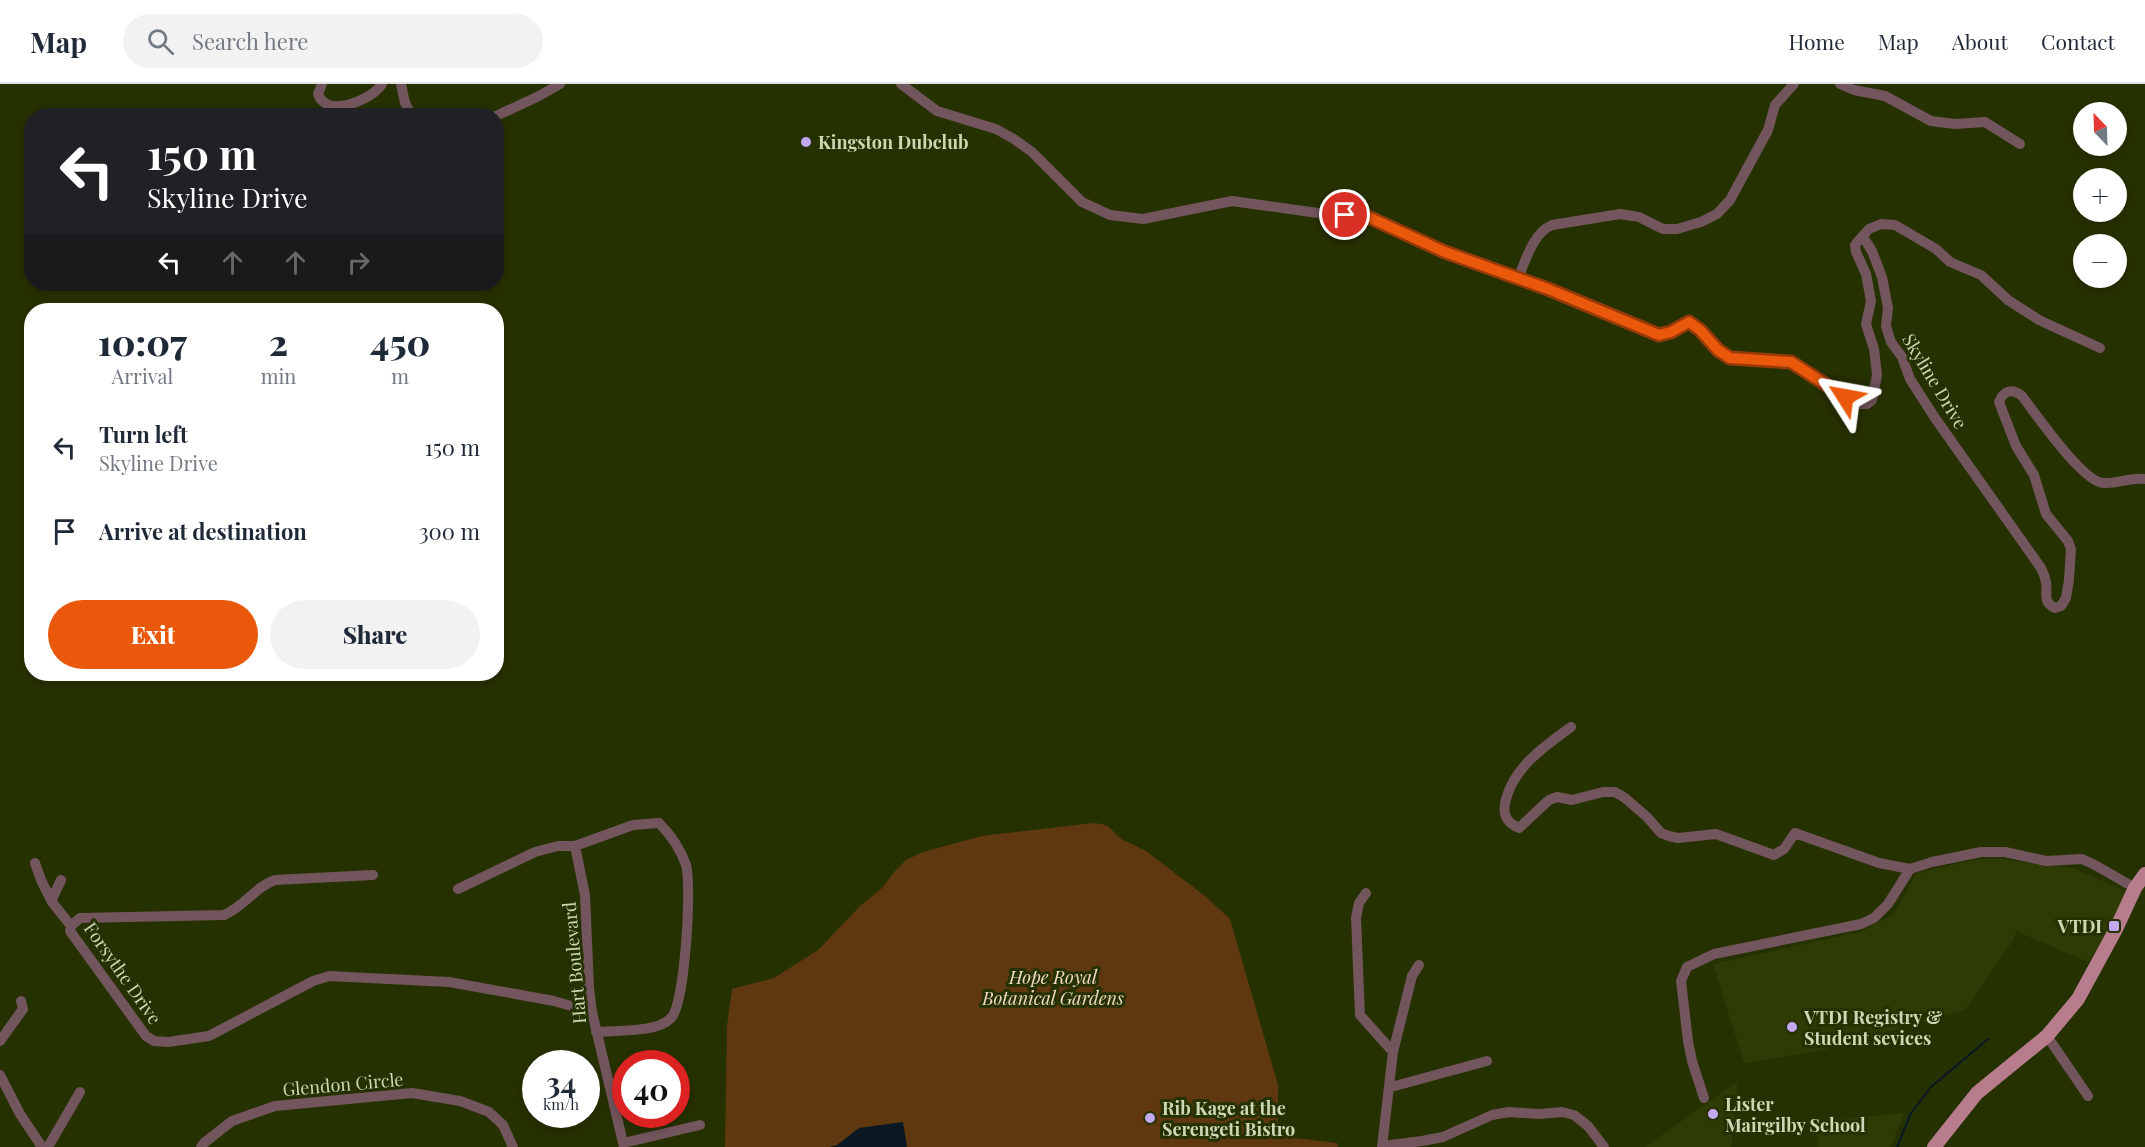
<!DOCTYPE html>
<meta charset="utf-8">
<style>
body{margin:0;font-family:"Playfair Display",serif;background:#f2f2f3;color:#1f2937;height:100vh;display:flex;flex-direction:column;font-size:22px;white-space:nowrap}
*{box-sizing:border-box;margin:0}
p{font-size:20px;color:#747a83}
.icon{flex:none;width:33px;height:33px;fill:none;stroke:currentColor;stroke-width:2;stroke-linecap:round;stroke-linejoin:round}
.map{position:relative;flex:1;overflow:hidden}
.side{position:absolute;left:24px;top:219px;width:480px;height:378px;display:flex;flex-direction:column;background:#fff;border-radius:24px;box-shadow:0 3px 9px #0003}
.side>*{flex:none}
.banner{position:absolute;left:24px;top:24px;width:480px;height:183px;border-radius:24px;box-shadow:0 3px 9px #0003;background:#202124;color:#fff;overflow:hidden}
.needle{width:39px;rotate:337deg}
.controls{position:absolute;left:2073px;top:18px;display:grid;gap:12px}
.controls a{display:grid;place-items:center;width:54px;height:54px;border-radius:50%;background:#fff;box-shadow:0 3px 9px #0003;font-size:30px}
.speed{position:absolute;left:522px;top:966px;display:flex;gap:12px;font-size:30px;font-weight:700;text-align:center}
.speed>*{display:grid;place-content:center;width:78px;height:78px;border-radius:50%;background:#fff;box-shadow:0 3px 9px #0003;line-height:1}
.speed small{font-size:15px;font-weight:400}
.speed .limit{border:9px solid #d22;background:#fff;color:#111}
.pin{position:absolute;display:grid;place-items:center;width:51px;height:51px;color:#fff;margin:-26px;border:3px solid #fff;border-radius:50%;box-shadow:0 2px 6px #0007}
.me{position:absolute;width:66px;margin:-33px;rotate:304deg;stroke-linejoin:round;filter:drop-shadow(0 0 4px #0008)}
.turn{display:flex;align-items:center;gap:21px;height:126px;padding:0 24px;font-size:27px}
.turn .icon{width:78px;height:78px;stroke-width:2.5}
.turn b{display:block;font-size:42px;line-height:51px}
.lanes{display:flex;align-items:center;height:57px;padding:0 24px;background:#0003;justify-content:center;gap:30px;direction:ltr}
.lanes .off{opacity:.35}
.eta{display:flex;justify-content:space-evenly;align-items:center;height:102px;text-align:center}
.eta b{font-size:36px;font-weight:800;line-height:42px}
.cta{display:flex;gap:12px;margin-top:auto;padding:12px 24px}
.cta a{flex:1;height:69px;border-radius:36px;background:#ea580c;color:#fff;font-size:24px;font-weight:800;line-height:69px;text-align:center}
.cta a+a{background:#f2f2f3;color:#1f2937}
ul{padding:0;list-style:none}
li{display:flex;align-items:center;gap:18px;height:84px;padding:0 24px}
li div{flex:1}
li b{display:block;font-size:22px}
li em{font-style:normal}
header{display:flex;align-items:center;gap:36px;box-sizing:border-box;height:84px;padding:0 30px;background:#fff;border-bottom:2px solid #e0e1e3}
header strong{font-size:28px}
nav{display:flex;gap:33px;margin-inline-start:auto;font-size:21px}
.search{width:420px;height:54px;background:#f2f2f3;display:flex;align-items:center;gap:15px;box-sizing:border-box;padding:0 21px;border-radius:33px;color:#747a83;font-size:22px}
.map>svg:first-child{display:block}
</style>
<header>
<strong>Map</strong>
<div class="search"><svg class="icon" aria-label="search" viewBox="0 0 24 24"><circle cx="10" cy="10" r="6"/><path d="M15 15l6 6"/></svg>Search here</div>
<nav><a>Home</a><a>Map</a><a>About</a><a>Contact</a></nav>
</header>
<div class="map">
<svg width="2145" height="1063" viewBox="0 0 2145 1063">
<rect width="100%" height="100%" fill="#263100"/>
<path fill="#2f3b04" d="M1984,775H2001L2073,784L2133,810L2088,878L2016,847L2014,855L1965,926L1820,967L1744,979L1713,880L1860,848L1894,830L1916,790L1958,779Z
M1738,997L1731,1063H1645Z
M1904,1029L1891,1063H1818L1817,1037Z"/>
<path fill="#5f380f" d="M1093,739L1102,740L1109,743L1121,755L1146,767L1205,812L1230,835L1278,1001V1052L1337,1059L1338,1063H725L727,942L732,905L774,894L818,866L860,822L882,804L895,787L906,776L923,768L982,752Z"/>
<path fill="#091823" d="M903,1038L907,1063H829L837,1061L859,1044Z"/>
<g fill="none" stroke-linecap="round" stroke-linejoin="round">
<path stroke="#091823" stroke-width="2" d="M1897,1063L1911,1029L1931,1003L1988,955"/>
<path stroke="#73555d" stroke-width="10" d="M322,0L318,10C327,35 372,16 382,0
M401,0L405,19L412,32
M901,0L937,27L996,45L1014,55L1032,68L1082,118L1110,131L1143,135L1232,117L1325,130L1366,132L1397,145L1445,168L1548,205L1629,238L1648,248L1658,251L1671,248L1689,238L1700,246L1718,266L1730,274L1791,278L1855,320H1867L1872,316L1877,291L1874,265L1866,240L1871,217L1866,190L1856,168L1855,161L1859,156H1865L1872,167L1882,193L1888,224L1886,242L1888,249L1891,258L1902,273L1910,295L1935,334L2041,484C2043,488 2045,493 2046,498C2048,510 2042,518 2055,524L2061,522L2066,514L2069,496L2071,465L2068,457L2046,430L2034,391L2016,362L1999,318C2004,306 2012,304 2022,312C2036,330 2083,399 2104,399C2117,400 2131,393 2145,395
M1840,0L1854,6L1885,12L1931,37L1955,40L1985,38L2020,60
M496,32L539,12L560,0
M1859,156L1869,145L1881,140L1895,141L1936,165L1950,178L1981,191L2008,216L2039,236L2100,264
M1518,194C1526,176 1533,149 1552,141L1620,130L1639,133L1663,145H1677L1701,138L1717,130L1730,116L1768,46L1775,21L1794,0
M1571,643C1545,662 1515,682 1506,715C1502,729 1505,738 1519,744L1549,716L1557,713L1572,716L1603,708H1615L1625,714L1647,733L1661,749L1669,752L1678,754L1716,750L1774,771L1784,765L1795,749L1879,779L1910,785
M575,762L585,811L589,904L592,928L624,1063
M35,779L41,796L52,818
M373,791L275,796C256,802 244,823 224,831L80,834L71,842L70,847L146,952L154,957L168,958L209,952L313,897L329,892L449,898L554,917L592,928
M61,796L53,813L52,818L71,842
M458,805L535,768L558,762H575L633,741L659,739C672,752 680,764 686,781C692,801 685,921 671,934C657,949 617,946 596,948
M1366,809L1359,819L1356,834L1360,931L1393,968
M2047,952L2088,1012
M0,957L23,925L21,917
M0,991L20,1030L42,1063
M1391,1003L1487,977
M1704,1014L1692,977L1688,957L1681,897L1687,883L1714,870L1861,840L1874,834L1888,820L1910,785L1932,778L1981,768H2005L2046,777L2082,775L2095,781L2135,804
M623,1059L700,1041
M1383,1062L1422,1057L1443,1053L1492,1031L1509,1028L1539,1030L1562,1028L1574,1031L1588,1042L1604,1063
M48,1063L80,1008
M201,1063L204,1059L232,1037L275,1022L412,1009L460,1017L489,1028L503,1041L513,1063
M1382,1063L1393,968L1412,892L1419,881"/>
<path stroke="#b87d8d" stroke-width="14" d="M1934,1063L1977,1009L2047,952L2078,915L2116,845L2135,804L2145,790"/>
</g>
<g fill="none" stroke-linecap="round" stroke-linejoin="round">
<g stroke="#983908" stroke-width="15">
<path id="route" d="M1345,131L1366,132L1445,168L1548,205L1659,251L1671,248L1689,238L1700,246L1718,266L1730,274L1791,278L1845,313"/>
</g>
<use href="#route" stroke="#ea580c" stroke-width="10"/>
</g>
<g fill="#c4a7f1" stroke="#263100" stroke-width="2">
<circle cx="806" cy="58" r="6"/>
<rect x="2108" y="836" width="12" height="12" rx="3"/>
<circle cx="1792" cy="943" r="6"/>
<circle cx="1713" cy="1030" r="6"/>
<circle cx="1150" cy="1034" r="6"/>
</g>
<g text-anchor="middle" dominant-baseline="central" stroke-width="6" stroke-linejoin="round" paint-order="stroke">
<g font-size="18" font-weight="bold" fill="#ccd7b6" stroke="#263100" text-anchor="start">
<text x="818" y="58">Kingston Dubclub</text>
<text x="2102" y="842" text-anchor="end">VTDI</text>
<text x="1804" y="933">VTDI Registry &amp;<tspan x="1804" dy="21">Student sevices</tspan></text>
<text x="1725" y="1020">Lister<tspan x="1725" dy="21">Mairgilby School</tspan></text>
<text x="1162" y="1024">Rib Kage at the<tspan x="1162" dy="21">Serengeti Bistro</tspan></text>
</g>
<g font-size="18" fill="#ccd7b6" stroke="#263100">
<text transform="translate(1935 297) rotate(59)">Skyline Drive</text>
<text transform="translate(574 879) rotate(-95)">Hart Boulevard</text>
<text transform="translate(123 889) rotate(55)">Forsythe Drive</text>
<text transform="translate(343 1000) rotate(-5)">Glendon Circle</text>
</g>
<g font-size="18" font-style="italic" fill="#f0d9c6" stroke="#263100">
<text x="1053" y="893">Hope Royal<tspan x="1053" dy="21">Botanical Gardens</tspan></text>
</g>
</g>
</svg>
<div class="controls">
<a><svg class="needle" viewBox="-14 -14 28 28"><path d="M0-13l5 13h-10z" fill="#e53935"/><path d="M0 13l5-13h-10z" fill="#747a83"/></svg></a>
<a>+</a>
<a>−</a>
</div>
<div class="speed"><div>34<small>km/h</small></div><div class="limit">40</div></div>
<div class="pin" style="left:1345px;top:131px;background:#d93025"><svg class="icon" aria-label="arrive" viewBox="0 0 24 24"><path d="M6 21V4h12l-3 4 3 4H6"/></svg></div>
<svg class="me" style="left:1845px;top:313px" viewBox="-20 -20 40 40"><path d="M0-17L14 15 0 8-14 15z" fill="#ea580c" stroke="#fff" stroke-width="4"/></svg>
<div class="banner">
<div class="turn"><svg class="icon" aria-label="left" viewBox="0 0 24 24"><path d="M17 20v-9H6M10 6l-5 5 5 5"/></svg><div><b>150 m</b>Skyline Drive</div></div>
<div class="lanes"><svg class="icon" aria-label="left" viewBox="0 0 24 24"><path d="M17 20v-9H6M10 6l-5 5 5 5"/></svg><svg class="icon off" aria-label="ahead" viewBox="0 0 24 24"><path d="M12 20V5M6 11l6-6 6 6"/></svg><svg class="icon off" aria-label="ahead" viewBox="0 0 24 24"><path d="M12 20V5M6 11l6-6 6 6"/></svg><svg class="icon off" aria-label="right" viewBox="0 0 24 24"><path d="M7 20v-9h11M14 6l5 5-5 5"/></svg></div>
</div>
<section class="side">
<div class="eta">
<div><b>10:07</b><p>Arrival</p></div>
<div><b>2</b><p>min</p></div>
<div><b>450</b><p>m</p></div>
</div>
<ul>
<li><svg class="icon" aria-label="left" viewBox="0 0 24 24"><path d="M17 20v-9H6M10 6l-5 5 5 5"/></svg><div><b>Turn left</b><p>Skyline Drive</p></div><em>150 m</em></li>
<li><svg class="icon" aria-label="arrive" viewBox="0 0 24 24"><path d="M6 21V4h12l-3 4 3 4H6"/></svg><div><b>Arrive at destination</b></div><em>300 m</em></li>
</ul>
<div class="cta"><a>Exit</a><a>Share</a></div>
</section>
</div>
